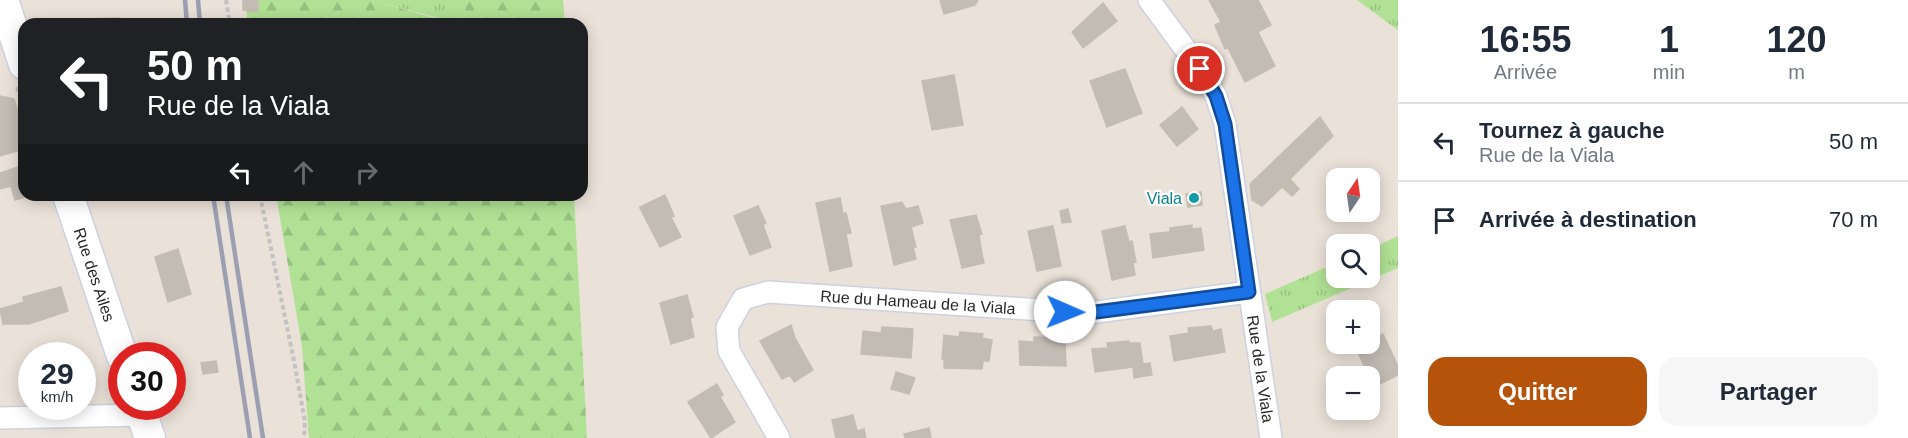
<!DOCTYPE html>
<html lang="fr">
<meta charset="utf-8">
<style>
body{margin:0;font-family:Helvetica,sans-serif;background:#f6f6f7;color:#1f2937;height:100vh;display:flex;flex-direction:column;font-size:22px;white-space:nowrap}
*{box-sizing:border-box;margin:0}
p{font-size:20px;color:#747a83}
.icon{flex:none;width:33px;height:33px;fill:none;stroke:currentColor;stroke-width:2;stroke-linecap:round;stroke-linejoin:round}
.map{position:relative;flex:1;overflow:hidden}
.details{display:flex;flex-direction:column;background:#fff;width:510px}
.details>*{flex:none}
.banner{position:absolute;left:18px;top:18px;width:570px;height:183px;border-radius:18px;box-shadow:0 3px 15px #0003;background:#202124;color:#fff;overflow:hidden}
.needle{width:39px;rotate:13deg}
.fabs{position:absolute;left:1326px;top:168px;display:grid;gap:12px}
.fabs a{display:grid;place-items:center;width:54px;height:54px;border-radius:12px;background:#fff;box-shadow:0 3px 15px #0003;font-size:30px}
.speed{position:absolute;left:18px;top:342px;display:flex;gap:12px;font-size:30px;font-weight:700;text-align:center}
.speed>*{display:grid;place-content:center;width:78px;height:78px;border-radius:50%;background:#fff;box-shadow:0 3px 15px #0003;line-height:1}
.speed small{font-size:15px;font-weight:400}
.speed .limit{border:9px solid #d22;background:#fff;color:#111}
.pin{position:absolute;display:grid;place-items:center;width:51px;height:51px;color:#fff;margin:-26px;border:3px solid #fff;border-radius:50%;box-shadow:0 2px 6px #0007}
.me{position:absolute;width:66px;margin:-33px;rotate:91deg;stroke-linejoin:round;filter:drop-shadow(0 0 4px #0008)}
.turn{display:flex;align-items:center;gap:21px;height:126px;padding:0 30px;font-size:27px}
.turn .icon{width:78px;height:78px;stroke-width:2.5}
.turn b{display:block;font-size:42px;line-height:51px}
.lanes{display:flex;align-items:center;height:57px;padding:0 30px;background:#0003;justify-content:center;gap:30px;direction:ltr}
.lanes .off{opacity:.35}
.eta{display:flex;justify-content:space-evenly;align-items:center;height:102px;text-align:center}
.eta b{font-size:36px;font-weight:800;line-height:42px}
.primary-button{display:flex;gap:12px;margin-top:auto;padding:12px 30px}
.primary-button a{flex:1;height:69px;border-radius:18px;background:#b45309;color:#fff;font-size:24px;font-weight:800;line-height:69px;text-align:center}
.primary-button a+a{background:#f6f6f7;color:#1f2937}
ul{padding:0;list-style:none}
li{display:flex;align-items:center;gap:18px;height:78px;padding:0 30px;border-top:2px solid #e0e1e3}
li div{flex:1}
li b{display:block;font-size:22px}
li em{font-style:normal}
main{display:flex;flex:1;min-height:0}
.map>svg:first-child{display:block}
</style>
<main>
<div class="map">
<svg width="1398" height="438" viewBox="0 0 1398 438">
<defs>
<pattern id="grass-tufts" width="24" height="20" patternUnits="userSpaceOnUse" patternTransform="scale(1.5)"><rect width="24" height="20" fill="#b0e194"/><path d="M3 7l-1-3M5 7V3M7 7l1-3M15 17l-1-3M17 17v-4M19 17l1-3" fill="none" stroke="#97c180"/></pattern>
<pattern id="forest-firs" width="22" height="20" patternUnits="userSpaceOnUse" patternTransform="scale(1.5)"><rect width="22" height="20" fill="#b0e194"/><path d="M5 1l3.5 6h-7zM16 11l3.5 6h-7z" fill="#97c180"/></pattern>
</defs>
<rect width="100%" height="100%" fill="#eae1d8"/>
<path fill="url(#grass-tufts)" d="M371,0H467L461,24Z
M1357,0H1398V30Z
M1398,236V268L1272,322L1265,294L1336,263V278H1370V249Z"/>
<path fill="url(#forest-firs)" d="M245,0H371L456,24H248Z
M467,0H563L565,24H461Z
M276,195H574L587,438H309L302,346Z"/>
<path fill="#c2bcb4" stroke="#c4bdb2" stroke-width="1.5" d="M243,0H258V12L243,10Z
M940,0H978L975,5L944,14Z
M1209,0H1258L1271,25L1225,49L1215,25L1221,22Z
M1103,3L1117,21L1083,48L1072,32Z
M120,18V24H82V19Z
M1258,32L1275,66L1245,82L1228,48Z
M1125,69L1142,113L1107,127L1090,81Z
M954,75L963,125L932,130L922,81Z
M0,96L14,99L22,124L11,127L17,151L0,156Z
M1182,107L1198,129L1177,146L1160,125Z
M1320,117L1333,136L1290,179L1299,189L1292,196L1282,187L1262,206L1252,200L1250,184Z
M22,124L24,131V146L17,151L11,127Z
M24,165V195H32L15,200L11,186L0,189V173Z
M1201,192L1202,205L1188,207L1186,194Z
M665,195L669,204L640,208V207Z
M840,198L843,214L846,213L851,233L846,234L852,266L830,271L816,203Z
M902,202L906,209L918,206L923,223L911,227L916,247H913L916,259L894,265L881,206Z
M669,204L674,216L671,217L681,237L660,247L640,208Z
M758,206L766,223L763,225L771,247L750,255L734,216Z
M1068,209L1071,222L1062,223L1060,211Z
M976,215L982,234L979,235L982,254L960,259L950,220Z
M1192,225V229L1201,228L1204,250L1153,258L1150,234L1170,232V228Z
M1053,226L1061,266L1037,271L1028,231Z
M1125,226L1129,242L1132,241L1136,262L1133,263L1135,275L1112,280L1102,231Z
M178,249L191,294L168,302L155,257Z
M982,254L984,263L962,268L960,259Z
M61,287L68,311L29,324H3L0,309L24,302L23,297Z
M687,295L693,317L690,318L694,337L671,344L660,303Z
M791,325L795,338L813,370L794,382L790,375L782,379L760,341Z
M1211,326L1213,331L1221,329L1225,352L1174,361L1170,336L1189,333L1188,328Z
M882,327L913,329L911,358L861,354L863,331L881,333Z
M960,332L983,334L982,338L992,340L989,361L942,359L944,335L959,337Z
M1383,334L1398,366V375L1374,387L1356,348L1370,344V341Z
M1034,337L1057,338V343H1065L1066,366L1020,365L1019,341L1034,342Z
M1129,341V343H1140L1143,364L1150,363L1152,375L1134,378L1133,367L1095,372L1092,349L1108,348L1107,343Z
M944,359L983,361L982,369L944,368Z
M216,361L218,372L203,374L201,363Z
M896,372L915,378L909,394L891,389Z
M717,384L723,395L720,397L723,402L716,406L707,390Z
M707,390L716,406L723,402L735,422L711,438L688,402Z
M853,415L858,435L836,438L832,420Z
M929,428L931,438H905L904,434Z
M864,429L866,438H836L858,435L857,431Z"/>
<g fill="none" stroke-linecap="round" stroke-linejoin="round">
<g stroke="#cdd1e0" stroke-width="24">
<g id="street">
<path id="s1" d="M1149,0L1200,69L1216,96L1225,124L1271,438"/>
<path d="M0,418L142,415"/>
<path id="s2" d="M779,438L729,351L727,327L743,299L768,292L1088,313L1249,292"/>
</g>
</g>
<g stroke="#cdd1e0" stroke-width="33">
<g id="secondary">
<path d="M3,0L24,64"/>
<path id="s3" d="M68,195L122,356"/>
<path d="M139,406L150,438"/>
</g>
</g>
<path stroke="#c3c3c3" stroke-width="4" stroke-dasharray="4.5 3" stroke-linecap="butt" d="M226,0L230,24
M17,87L24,109
M260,195L295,366L305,422L304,438"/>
<use href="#street" stroke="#fff" stroke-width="21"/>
<use href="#secondary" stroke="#fff" stroke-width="30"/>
<path stroke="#9b9fb1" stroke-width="4.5" d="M185,0L187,24
M198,0L200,24
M213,195L250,438
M226,195L263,438"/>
</g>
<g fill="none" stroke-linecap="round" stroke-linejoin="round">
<g stroke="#114b97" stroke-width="15">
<path id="route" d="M1065,312L1088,313L1249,292L1225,124L1216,96L1200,69"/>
</g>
<use href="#route" stroke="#1a73e8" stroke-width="10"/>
</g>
<circle fill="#0f9aa8" stroke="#fff" stroke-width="2" cx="1194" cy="198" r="6"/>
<g text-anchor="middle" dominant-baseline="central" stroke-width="4.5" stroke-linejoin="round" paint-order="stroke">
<g font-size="16" fill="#0d838f" stroke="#fff" text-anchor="end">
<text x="1182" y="198">Viala</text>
</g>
<g font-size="16" fill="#272727" stroke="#fff">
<text stroke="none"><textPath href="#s3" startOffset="84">Rue des Ailes</textPath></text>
<text stroke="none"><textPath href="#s2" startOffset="333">Rue du Hameau de la Viala</textPath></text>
<text stroke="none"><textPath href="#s1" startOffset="394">Rue de la Viala</textPath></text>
</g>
</g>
</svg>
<div class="fabs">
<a><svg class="needle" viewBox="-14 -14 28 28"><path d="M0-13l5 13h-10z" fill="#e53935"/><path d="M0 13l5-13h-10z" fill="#747a83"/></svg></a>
<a><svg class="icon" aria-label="search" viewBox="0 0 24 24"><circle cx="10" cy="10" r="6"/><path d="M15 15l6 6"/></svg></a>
<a>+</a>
<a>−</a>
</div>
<div class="speed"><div>29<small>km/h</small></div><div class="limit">30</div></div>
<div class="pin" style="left:1200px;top:69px;background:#d93025"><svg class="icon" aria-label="arrive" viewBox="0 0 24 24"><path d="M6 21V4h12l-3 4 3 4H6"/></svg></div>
<svg class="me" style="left:1065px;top:312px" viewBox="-20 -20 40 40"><circle r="19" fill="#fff"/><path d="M0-13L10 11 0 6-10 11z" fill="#1a73e8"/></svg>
<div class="banner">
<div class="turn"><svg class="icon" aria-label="left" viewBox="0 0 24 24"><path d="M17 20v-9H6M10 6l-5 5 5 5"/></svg><div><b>50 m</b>Rue de la Viala</div></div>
<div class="lanes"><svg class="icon" aria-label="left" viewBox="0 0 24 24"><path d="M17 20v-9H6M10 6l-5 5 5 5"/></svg><svg class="icon off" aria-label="ahead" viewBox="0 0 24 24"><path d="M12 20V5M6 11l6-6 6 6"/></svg><svg class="icon off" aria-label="right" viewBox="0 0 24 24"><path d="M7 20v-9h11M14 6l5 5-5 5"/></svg></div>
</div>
</div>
<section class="details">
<div class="eta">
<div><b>16:55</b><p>Arrivée</p></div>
<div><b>1</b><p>min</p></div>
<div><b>120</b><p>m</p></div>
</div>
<ul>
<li><svg class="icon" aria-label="left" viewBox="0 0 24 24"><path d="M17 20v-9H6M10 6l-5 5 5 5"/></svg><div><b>Tournez à gauche</b><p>Rue de la Viala</p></div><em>50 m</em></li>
<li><svg class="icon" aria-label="arrive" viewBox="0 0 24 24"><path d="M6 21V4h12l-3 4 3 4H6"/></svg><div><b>Arrivée à destination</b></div><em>70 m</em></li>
</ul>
<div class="primary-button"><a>Quitter</a><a>Partager</a></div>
</section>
</main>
